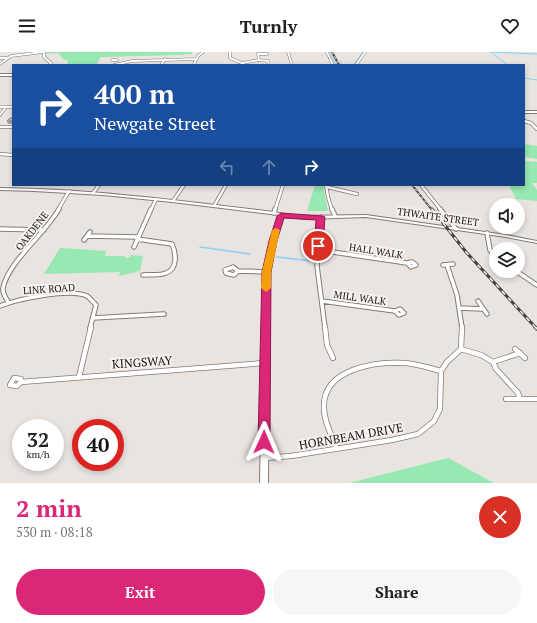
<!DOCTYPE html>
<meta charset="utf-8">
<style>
body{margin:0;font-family:"PT Serif",serif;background:#f6f6f6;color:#202124;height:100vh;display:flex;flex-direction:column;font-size:15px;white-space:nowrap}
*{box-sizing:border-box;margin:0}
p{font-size:13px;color:#757577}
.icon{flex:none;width:22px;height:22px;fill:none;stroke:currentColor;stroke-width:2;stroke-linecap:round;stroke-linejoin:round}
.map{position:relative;height:431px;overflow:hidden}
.details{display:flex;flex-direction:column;background:#fff;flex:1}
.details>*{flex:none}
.banner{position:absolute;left:12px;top:12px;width:513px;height:122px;border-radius:0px;box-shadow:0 2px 6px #0003;background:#1a4fa0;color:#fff;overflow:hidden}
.fabs{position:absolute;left:489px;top:146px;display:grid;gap:8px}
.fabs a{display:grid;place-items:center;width:36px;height:36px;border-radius:50%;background:#fff;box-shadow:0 2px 6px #0003;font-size:20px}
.speed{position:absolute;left:12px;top:367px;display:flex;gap:8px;font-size:20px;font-weight:700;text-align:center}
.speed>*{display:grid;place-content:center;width:52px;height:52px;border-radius:50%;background:#fff;box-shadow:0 2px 6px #0003;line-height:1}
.speed small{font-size:10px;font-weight:400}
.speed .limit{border:6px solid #d22;background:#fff;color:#111}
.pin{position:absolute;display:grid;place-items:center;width:34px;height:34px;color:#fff;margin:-17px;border:2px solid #fff;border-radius:50%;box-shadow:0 1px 4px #0007}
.me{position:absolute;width:44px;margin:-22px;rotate:1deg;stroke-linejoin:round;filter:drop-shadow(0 0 3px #0008)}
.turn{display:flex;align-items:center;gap:14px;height:84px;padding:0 16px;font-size:18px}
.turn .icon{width:52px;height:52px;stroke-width:2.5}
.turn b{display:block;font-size:28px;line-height:34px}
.lanes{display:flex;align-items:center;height:38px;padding:0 16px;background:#0003;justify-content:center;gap:20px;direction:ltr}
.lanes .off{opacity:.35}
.round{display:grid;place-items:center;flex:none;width:42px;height:42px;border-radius:21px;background:#f6f6f6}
.headline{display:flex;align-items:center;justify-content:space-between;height:68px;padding:0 16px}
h1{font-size:24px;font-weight:800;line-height:30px;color:#db2777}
.primary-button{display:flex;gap:8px;margin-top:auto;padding:8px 16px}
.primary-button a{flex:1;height:46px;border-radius:24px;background:#db2777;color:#fff;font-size:16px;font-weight:800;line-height:46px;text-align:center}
.primary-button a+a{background:#f6f6f6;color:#202124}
header{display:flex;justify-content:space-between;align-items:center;height:52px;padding:0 16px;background:#fff;font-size:18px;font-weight:800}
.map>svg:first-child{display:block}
</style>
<header><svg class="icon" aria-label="menu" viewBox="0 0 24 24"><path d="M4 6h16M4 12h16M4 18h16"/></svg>Turnly<svg class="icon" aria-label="heart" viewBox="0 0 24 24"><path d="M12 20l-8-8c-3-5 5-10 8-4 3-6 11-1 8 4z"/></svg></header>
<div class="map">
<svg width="537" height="431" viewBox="0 0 537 431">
<rect width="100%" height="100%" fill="#eae4e1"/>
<path fill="#97e8b1" d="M44,0H192V2L180,3L101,5L96,13H67L68,8H64L58,1L44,2Z
M524,92L537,94V107L524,105Z
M524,109L537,110V131H532L537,138V149L516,147L509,133H524Z
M315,133H323L328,159H307Z
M60,196L106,199L105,204H125V206L130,205L131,203L143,204L140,219L119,224L120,220L44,222Z
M448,406L494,431H349Z"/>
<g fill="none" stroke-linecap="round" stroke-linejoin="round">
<path stroke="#87d2f7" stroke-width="1" d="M330,0L336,13
M489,0L537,2
M493,2L508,13
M340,9L342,13
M353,13L363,0
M524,26L537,28"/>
<path stroke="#87d2f7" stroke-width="1.5" d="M200,195L250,202
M277,205L311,209"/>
<g stroke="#817b79" stroke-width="3">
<path id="street-far3" d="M44,0V5L51,11L49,13
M230,0V6L244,12
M288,0L292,13
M327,0L333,13
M0,6H7
M112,8H117
M259,8L258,2H267
M242,11L259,8L268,9L269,13
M0,12L11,4L43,0
M114,13L132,9L196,7
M161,13L165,7
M196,13L194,12L198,4L203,0
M356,13L365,0
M0,55H13
M0,63L6,55"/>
</g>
<g stroke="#817b79" stroke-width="4">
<path id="street-far2" d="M524,69L531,71L537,77
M0,75H13
M0,102L13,103
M326,133L328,145L332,158
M421,133L441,158
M327,135L357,142
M93,141L99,133
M173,149L184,133
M214,154L226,133
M58,158L69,139
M151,158L156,147
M275,158L283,133"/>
</g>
<g stroke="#817b79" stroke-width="5.5">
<path id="street-far1" d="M332,157L335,164
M440,157L456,177
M274,161L275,157
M321,165L317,214L325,276
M0,177L44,178
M487,181L490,198L496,206
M87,184L138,185
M137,187L172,192C176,201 178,217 166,221C159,224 150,222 143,223
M84,188L90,180
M134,195L151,157
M319,198L407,211
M412,210L416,213L411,215L407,211Z
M443,213L453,212
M447,213L457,243L462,276
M233,215L238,219L234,223L226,221L225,218Z
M238,219L267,220
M516,219L537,233
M322,249L395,259
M478,249L487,262
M8,250C6,246 2,241 3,236C8,210 45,182 59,157
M0,254C18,247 70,236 87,244C90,246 93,250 96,253L90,276
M460,256L482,257
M400,257L404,261L399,263L395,259Z
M93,266L164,262"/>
</g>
<g stroke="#817b79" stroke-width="6">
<path id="street" d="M325,275L327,293L333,306
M461,297L481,303L493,310L496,317L518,341L520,347H537
M515,297L525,306
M493,310L520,301
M79,325L91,275
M14,326L21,327V330L17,334L10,333Z
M21,330L265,311
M506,347H520
M337,397C332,384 324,370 324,356C322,317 375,309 405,311C418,312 429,316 441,319
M265,406L291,404L392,388L418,382L434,369L440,357L441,319L447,310L461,297L462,275"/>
</g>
<g stroke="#817b79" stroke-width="2">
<path id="secondary" d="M0,22H13V24H0Z
M524,59H537V61H524Z
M0,136C92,137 183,149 274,160L296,164L366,163L506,183L537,189V191L506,185L366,165L307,167L296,166L283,165L275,189L270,220L268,431H260L264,220L271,189L279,163L172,150L103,143L34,139L0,138Z"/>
</g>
<use href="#street-far3" stroke="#fff" stroke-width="2"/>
<use href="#street-far2" stroke="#fff" stroke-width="2.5"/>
<use href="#street-far1" stroke="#fff" stroke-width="3.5"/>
<use href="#street" stroke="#fff" stroke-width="4.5"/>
<use href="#secondary" fill="#fff" fill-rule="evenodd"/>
<g stroke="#454341" stroke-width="2">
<path id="rail-far2" d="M332,0L339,13
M412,133L432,158"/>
</g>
<g stroke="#454341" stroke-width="3">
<path id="rail-far1" d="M432,157L466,200L536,276"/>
</g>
<g stroke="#454341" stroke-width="3.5">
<path id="rail" d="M535,275L537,277"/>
</g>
<use href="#rail-far2" stroke="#f8f1ee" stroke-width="1" stroke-dasharray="2.5" stroke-linecap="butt"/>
<use href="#rail-far1" stroke="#f8f1ee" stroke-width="1.5" stroke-dasharray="4.5" stroke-linecap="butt"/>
<use href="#rail" stroke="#f8f1ee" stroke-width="2" stroke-dasharray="6" stroke-linecap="butt"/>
</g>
<path fill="#ada8a5" d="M13,66V72H8L7,69Z"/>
<path fill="#c9c3c0" stroke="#8d8886" d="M10,66H13V68L12,69H7Z"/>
<path fill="#db2777" stroke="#8e194d" d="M281,161L323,164L325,165L323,194L318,196L314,194L316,168L284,166L277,189L271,220L270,390L269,394L264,396L259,394L258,390L262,220L269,189L277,164Z"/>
<path fill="#f59e0b" d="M276,176L280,178L271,220V236L266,240L261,236L262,220L272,178Z"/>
<g text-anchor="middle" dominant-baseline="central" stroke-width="4" stroke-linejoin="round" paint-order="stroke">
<g font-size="10" fill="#171514" stroke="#f8f1ee">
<text transform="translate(438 165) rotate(8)">THWAITE STREET</text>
<text transform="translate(32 179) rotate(-52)">OAKDENE</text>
<text transform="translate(376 199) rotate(9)">HALL WALK</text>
<text transform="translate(49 237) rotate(-4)">LINK ROAD</text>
<text transform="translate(360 246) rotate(8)">MILL WALK</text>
</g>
<g font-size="12" fill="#171514" stroke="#f8f1ee">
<text transform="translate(142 310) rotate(-4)">KINGSWAY</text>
<text transform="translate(351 384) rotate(-10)">HORNBEAM DRIVE</text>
</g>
</g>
</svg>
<div class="fabs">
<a><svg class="icon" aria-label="sound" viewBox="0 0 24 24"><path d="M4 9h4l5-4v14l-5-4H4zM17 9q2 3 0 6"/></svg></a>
<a><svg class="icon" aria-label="layers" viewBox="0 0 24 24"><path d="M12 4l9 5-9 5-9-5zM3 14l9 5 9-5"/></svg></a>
</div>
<div class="speed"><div>32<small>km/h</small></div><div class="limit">40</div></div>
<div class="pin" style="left:318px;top:194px;background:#d93025"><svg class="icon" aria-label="arrive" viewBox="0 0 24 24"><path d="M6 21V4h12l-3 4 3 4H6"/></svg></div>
<svg class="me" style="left:264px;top:390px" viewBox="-20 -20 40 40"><path d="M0-17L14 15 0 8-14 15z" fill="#db2777" stroke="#fff" stroke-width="4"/></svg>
<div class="banner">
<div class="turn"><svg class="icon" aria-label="right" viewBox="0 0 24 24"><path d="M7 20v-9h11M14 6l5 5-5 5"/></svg><div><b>400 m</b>Newgate Street</div></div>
<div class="lanes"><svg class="icon off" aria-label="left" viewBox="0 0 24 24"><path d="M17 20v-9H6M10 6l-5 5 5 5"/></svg><svg class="icon off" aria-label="ahead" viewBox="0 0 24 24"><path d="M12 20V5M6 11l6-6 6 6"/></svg><svg class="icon" aria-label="right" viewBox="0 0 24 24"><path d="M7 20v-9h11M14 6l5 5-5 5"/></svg></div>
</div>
</div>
<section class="details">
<div class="headline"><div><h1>2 min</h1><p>530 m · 08:18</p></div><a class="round" style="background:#d93025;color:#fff"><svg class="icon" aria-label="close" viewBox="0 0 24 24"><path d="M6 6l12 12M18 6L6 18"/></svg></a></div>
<div class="primary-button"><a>Exit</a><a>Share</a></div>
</section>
